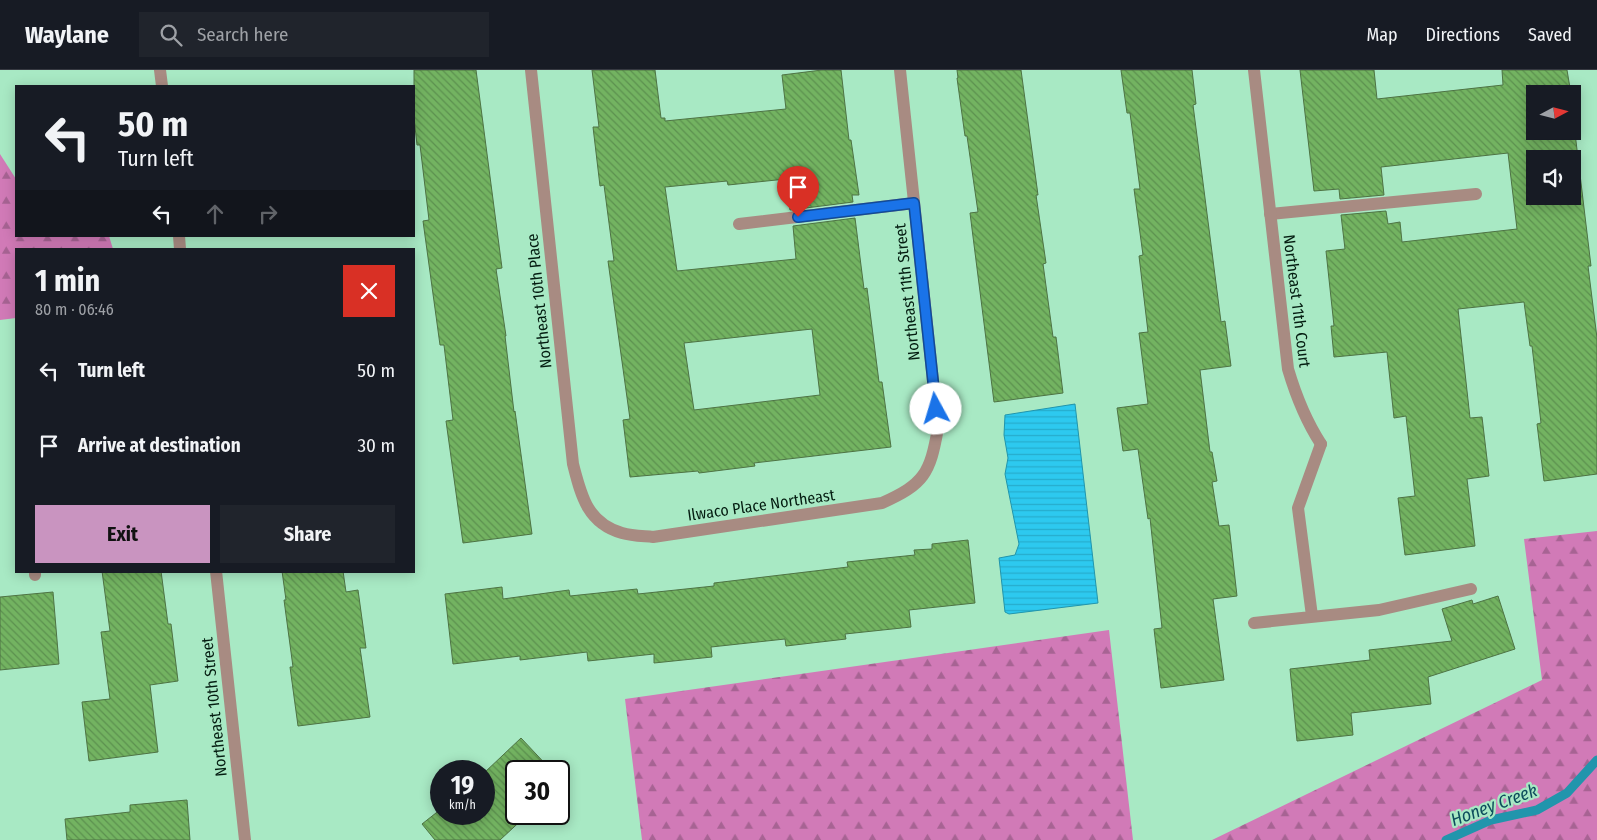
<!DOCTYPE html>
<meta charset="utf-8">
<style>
body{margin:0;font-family:"Fira Sans Condensed",sans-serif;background:#20242c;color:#f1f3f6;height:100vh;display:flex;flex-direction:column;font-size:19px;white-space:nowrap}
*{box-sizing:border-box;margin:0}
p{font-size:16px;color:#9ea1a6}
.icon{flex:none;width:28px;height:28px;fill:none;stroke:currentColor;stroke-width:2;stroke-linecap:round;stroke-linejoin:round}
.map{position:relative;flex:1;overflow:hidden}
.drawer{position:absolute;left:15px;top:178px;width:400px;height:325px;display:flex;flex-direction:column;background:#171b24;border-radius:0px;box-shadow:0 2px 12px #0003}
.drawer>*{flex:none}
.hud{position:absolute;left:15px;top:15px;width:400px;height:152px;border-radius:0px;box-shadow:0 2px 12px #0003;background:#171b24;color:#f1f3f6;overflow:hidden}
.needle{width:32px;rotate:83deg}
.fabs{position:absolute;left:1526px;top:15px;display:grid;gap:10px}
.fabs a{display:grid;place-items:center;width:55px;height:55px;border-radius:0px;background:#171b24;box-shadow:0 2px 12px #0003;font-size:25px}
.speed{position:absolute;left:430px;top:690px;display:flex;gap:10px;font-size:25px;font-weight:700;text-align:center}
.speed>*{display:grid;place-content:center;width:65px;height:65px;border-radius:50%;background:#171b24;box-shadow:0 2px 12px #0003;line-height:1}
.speed small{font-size:12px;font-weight:400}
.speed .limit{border:2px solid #111;border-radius:8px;background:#fff;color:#111}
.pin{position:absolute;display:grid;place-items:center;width:42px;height:42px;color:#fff;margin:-51px -21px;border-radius:50% 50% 50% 0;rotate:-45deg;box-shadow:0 0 5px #0007}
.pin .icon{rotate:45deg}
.me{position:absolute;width:55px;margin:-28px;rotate:354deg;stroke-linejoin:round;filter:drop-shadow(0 0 4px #0008)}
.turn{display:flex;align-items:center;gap:18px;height:105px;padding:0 20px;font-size:22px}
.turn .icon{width:65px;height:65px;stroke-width:2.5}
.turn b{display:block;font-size:35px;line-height:42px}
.lanes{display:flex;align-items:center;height:48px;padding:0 20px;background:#0003;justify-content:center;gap:25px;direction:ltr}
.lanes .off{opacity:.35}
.round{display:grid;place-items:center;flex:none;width:52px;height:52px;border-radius:0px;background:#20242c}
.overview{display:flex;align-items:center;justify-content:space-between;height:85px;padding:0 20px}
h1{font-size:30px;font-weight:700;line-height:38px}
.cta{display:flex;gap:10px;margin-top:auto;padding:10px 20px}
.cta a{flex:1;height:58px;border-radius:0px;background:#c994c0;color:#111;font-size:20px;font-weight:700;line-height:58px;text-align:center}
.cta a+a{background:#20242c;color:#f1f3f6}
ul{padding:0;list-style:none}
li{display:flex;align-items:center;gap:15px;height:75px;padding:0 20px}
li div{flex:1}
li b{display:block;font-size:19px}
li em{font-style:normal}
header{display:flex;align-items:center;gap:30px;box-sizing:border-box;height:70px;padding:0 25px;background:#171b24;border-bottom:1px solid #363941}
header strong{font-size:24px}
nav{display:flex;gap:28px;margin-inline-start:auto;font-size:18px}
.search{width:350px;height:45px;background:#20242c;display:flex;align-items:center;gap:12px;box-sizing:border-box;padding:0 18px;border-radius:0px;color:#9ea1a6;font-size:19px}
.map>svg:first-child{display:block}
</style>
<header>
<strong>Waylane</strong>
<div class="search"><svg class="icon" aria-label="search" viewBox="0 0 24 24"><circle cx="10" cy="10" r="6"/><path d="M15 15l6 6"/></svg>Search here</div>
<nav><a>Map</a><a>Directions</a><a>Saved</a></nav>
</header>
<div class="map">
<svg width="1597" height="770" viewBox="0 0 1597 770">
<defs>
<pattern id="forest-firs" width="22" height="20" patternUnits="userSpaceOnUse" patternTransform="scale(1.25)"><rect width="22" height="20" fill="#d17ab7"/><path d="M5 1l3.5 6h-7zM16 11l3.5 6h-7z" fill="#a76393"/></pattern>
<pattern id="water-rules" width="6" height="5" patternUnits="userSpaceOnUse" patternTransform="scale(1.25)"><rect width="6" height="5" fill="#2dc9ef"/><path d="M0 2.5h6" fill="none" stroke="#26accc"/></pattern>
<pattern id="building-back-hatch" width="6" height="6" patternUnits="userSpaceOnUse" patternTransform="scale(1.25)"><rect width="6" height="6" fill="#73b361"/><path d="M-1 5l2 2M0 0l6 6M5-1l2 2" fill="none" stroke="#5c914f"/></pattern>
</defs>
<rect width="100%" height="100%" fill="#a8e9c4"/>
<path fill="url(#forest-firs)" d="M0,84L16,109V166H109L113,179H16V248L0,250Z
M1597,461V770H1212L1542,610L1524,469Z
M1109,560L1133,770H642L625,629Z"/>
<path fill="url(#water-rules)" stroke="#2195ac" d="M1075,334L1098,533L1009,544L1005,542L999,488L1015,485L1019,474L1005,404L1008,388L1004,365L1005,345Z"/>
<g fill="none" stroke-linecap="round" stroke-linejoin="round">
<path stroke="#2195ac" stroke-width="9" d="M1446,770L1491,750L1537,740L1567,723L1597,690"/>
</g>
<path fill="url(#building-back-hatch)" stroke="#4e7344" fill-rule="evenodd" d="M414,0H476L502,198L496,199L506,266H505L514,342L515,341L532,464L463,473L446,351L453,350L444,275H440L423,151L429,150L420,75H417L414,48Z
M592,0H655L661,48H665V51L786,39L782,5L822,0H841L849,70H851L859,125H852L853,132L790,140L786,109L728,115L727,111L665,117L677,201L796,189L793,156L855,148L864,219L867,218L879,312H882L891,377L754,393L755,396L699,403L698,401L630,407L623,350L630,349L608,191H614L604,115L600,116L593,57H599ZM812,259L820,325L694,340L684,273Z
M957,0H1021L1038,125H1036L1046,193L1043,194L1053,267H1056L1063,323L994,332L970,143L978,142L967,66H965L957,8H958Z
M1121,0H1192L1196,34L1193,35L1221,252L1225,251L1231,296L1200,300L1210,382H1212L1217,411L1212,412L1219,456L1229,455L1237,526L1213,529L1224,610L1161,618L1154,559L1162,558L1150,448L1148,449L1138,379L1123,381L1117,338L1148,334L1139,263L1148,262L1139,186L1143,185L1134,119H1140L1130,43H1127Z
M1300,0H1374L1377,29L1503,15L1502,0H1567L1571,24H1535V61H1572V38L1591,196H1588L1597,268V404L1544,411L1537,354L1541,353L1532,276H1530L1524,232L1458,239L1470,348L1482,347L1489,406L1467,409L1475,476L1405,485L1398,428L1415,426L1406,346L1394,348L1387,282L1334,287L1331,256H1334L1326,181L1345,179L1341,145L1386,141L1388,154L1400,152L1402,172L1517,159L1508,83L1381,97L1384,125L1340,129L1339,119L1314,121ZM1535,89H1572V126H1535Z
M968,470L975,533L909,540L911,557L845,564L846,569L786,576L785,569L711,577L712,587L654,593V584L588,591L587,582L520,590V586L453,594L445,524L502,517L503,529L569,520L570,526L637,519L638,524L714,516V513L848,497L847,492L915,485L914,480L932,479V474Z
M102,501H161L168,554H171L178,611L150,615L158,682L89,691L82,632L110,629L101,562L110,561Z
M282,501H343L346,522L358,520L366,578H360L370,647L298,656L290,597H293L284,530H286Z
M53,522L59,594L0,600V527Z
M1498,526L1515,579L1428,607L1431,634L1351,643L1353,665L1297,671L1290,599L1370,590L1369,580L1452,571L1442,539L1472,530L1473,534Z
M521,668L552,701H516V744H528L500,770H435L422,754L441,739V744H484V703Z
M187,730L190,770H67L65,749L130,742V735Z"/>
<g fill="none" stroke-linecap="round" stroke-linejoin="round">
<path stroke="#a88b82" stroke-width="12" d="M1270,144L1476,124
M739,154L914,133
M35,501V505
M1312,546L1298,438L1321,374
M1254,553L1379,540L1471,519"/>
<path stroke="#a88b82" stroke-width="12" d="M160,0L162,16
M531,0L573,394C581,425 587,453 622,463C632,466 643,466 653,467L882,433C924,414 930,404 938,358L900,0
M1254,0L1288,299C1296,326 1306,351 1321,374
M179,166L180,179
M216,501L245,770"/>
</g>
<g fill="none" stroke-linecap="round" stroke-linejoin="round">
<g stroke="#114b97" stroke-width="12">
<path id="route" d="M798,147L914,133L936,339"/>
</g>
<use href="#route" stroke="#1a73e8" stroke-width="9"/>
</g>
<g text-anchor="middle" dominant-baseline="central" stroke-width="4.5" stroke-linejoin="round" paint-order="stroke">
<g font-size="16" fill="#041d11" stroke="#a8e9c4">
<text transform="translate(907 222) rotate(-96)">Northeast 11th Street</text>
<text transform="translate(539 231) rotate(-96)">Northeast 10th Place</text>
<text transform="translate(1297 231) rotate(83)">Northeast 11th Court</text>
<text transform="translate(761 435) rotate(-8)">Ilwaco Place Northeast</text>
<text transform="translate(214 637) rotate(-96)">Northeast 10th Street</text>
</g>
<g font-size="18" font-style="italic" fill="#0d4c5c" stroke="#a8e9c4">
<text transform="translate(1494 735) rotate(-20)">Honey Creek</text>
</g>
</g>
</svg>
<div class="fabs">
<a><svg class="needle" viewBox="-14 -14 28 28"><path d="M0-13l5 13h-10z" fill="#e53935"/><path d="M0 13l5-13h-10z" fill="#9ea1a6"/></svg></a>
<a><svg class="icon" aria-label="sound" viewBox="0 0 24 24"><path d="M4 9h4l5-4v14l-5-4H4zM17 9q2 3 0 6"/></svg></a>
</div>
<div class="speed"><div>19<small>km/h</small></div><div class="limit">30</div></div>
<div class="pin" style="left:798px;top:147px;background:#d93025"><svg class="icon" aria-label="arrive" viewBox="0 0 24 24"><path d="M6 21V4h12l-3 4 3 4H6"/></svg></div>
<svg class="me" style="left:936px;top:339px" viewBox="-20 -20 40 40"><circle r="19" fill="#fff"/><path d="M0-13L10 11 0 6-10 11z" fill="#1a73e8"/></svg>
<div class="hud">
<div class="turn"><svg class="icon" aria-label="left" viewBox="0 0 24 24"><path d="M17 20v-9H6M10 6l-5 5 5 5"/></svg><div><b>50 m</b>Turn left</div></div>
<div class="lanes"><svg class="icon" aria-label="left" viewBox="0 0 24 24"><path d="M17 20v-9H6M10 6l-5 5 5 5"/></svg><svg class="icon off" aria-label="ahead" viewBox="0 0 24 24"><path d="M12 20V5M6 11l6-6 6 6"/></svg><svg class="icon off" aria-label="right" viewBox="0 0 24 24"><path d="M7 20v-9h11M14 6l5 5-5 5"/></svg></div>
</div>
<section class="drawer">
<div class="overview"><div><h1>1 min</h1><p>80 m · 06:46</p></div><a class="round" style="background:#d93025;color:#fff"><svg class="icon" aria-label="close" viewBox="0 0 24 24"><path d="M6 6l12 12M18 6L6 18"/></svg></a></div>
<ul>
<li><svg class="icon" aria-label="left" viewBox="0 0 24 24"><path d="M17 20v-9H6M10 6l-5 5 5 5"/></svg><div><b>Turn left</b></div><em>50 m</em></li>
<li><svg class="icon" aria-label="arrive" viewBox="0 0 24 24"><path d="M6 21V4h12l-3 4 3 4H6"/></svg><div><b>Arrive at destination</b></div><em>30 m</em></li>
</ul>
<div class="cta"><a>Exit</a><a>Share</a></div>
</section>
</div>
